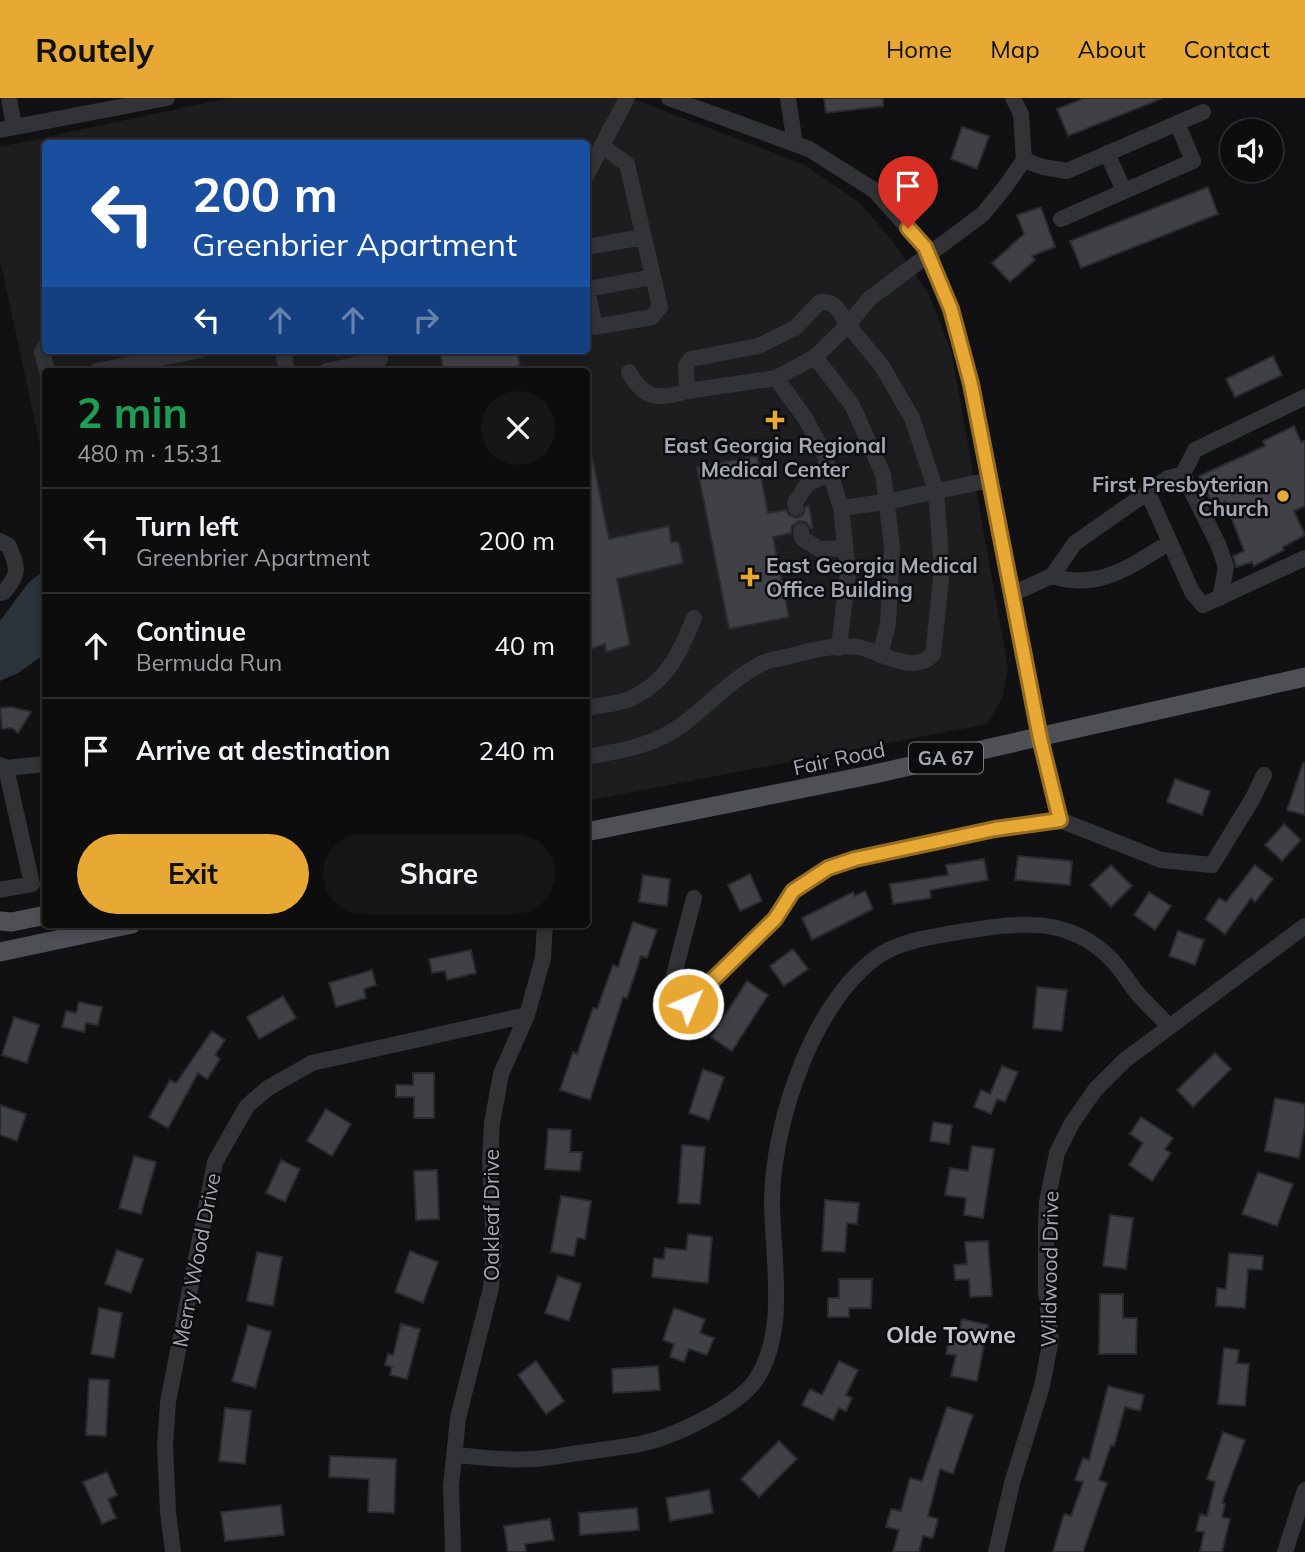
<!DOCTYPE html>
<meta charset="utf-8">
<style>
body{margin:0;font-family:Mulish,sans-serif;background:#161617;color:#f1f3f6;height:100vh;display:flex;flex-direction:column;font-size:26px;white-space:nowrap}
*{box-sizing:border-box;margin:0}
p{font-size:23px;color:#9a9c9e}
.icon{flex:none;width:38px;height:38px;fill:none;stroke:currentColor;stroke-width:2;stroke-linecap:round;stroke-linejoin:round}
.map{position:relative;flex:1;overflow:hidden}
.sheet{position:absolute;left:42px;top:270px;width:548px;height:560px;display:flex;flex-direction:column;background:#0d0d0e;border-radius:7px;box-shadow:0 4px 10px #0003,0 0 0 2px #2d2d2e}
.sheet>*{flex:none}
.hud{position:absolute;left:42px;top:42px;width:548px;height:214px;border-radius:7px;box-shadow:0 4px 10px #0003,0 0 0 2px #2d2d2e;background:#1a4fa0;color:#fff;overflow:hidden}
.buttons{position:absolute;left:1220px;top:21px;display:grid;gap:14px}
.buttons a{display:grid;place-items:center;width:63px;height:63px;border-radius:50%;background:#0d0d0e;box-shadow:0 4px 10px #0003,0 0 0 2px #2d2d2e;font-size:35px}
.pin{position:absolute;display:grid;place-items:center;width:60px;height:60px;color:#fff;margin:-72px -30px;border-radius:50% 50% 50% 0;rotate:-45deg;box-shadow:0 0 7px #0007}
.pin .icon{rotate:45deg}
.me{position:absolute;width:77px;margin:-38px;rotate:45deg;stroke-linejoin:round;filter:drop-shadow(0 0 5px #0008)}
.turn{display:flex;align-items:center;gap:24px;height:147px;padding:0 35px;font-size:32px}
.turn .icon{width:91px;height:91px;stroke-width:2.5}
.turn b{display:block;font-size:49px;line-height:60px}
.lanes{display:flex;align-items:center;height:66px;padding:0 35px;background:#0003;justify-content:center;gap:35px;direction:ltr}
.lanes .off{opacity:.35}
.round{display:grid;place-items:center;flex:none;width:74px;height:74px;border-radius:37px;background:#161617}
.head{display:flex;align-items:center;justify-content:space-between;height:119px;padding:0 35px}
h1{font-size:42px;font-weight:700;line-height:52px;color:#1e9e55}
.action{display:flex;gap:14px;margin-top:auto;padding:14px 35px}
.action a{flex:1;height:80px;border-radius:42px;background:#e8a834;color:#111;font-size:28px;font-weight:700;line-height:80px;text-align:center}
.action a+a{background:#161617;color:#f1f3f6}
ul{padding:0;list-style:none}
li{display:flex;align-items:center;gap:21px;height:105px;padding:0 35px;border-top:2px solid #2d2d2e}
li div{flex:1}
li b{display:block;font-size:26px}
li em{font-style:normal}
header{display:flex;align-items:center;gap:42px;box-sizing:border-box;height:98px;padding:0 35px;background:#e8a834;color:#111}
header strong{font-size:33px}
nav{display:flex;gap:38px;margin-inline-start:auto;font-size:24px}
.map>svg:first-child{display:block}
</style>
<header>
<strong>Routely</strong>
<nav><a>Home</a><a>Map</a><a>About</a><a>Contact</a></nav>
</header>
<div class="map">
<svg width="1305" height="1454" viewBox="0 0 1305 1454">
<rect width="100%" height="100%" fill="#111113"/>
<path fill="#1d1d20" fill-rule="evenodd" d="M229,0H631L805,67L860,105L894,145L928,195L951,252L1008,570L1002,601L987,626L586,703V273H46L45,370L0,162V49ZM46,46H586V252H46Z"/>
<path fill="#2b343a" d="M45,472V556L18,575L0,583V523L29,484Z"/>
<path fill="#404146" stroke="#2b2b2f" stroke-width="2" d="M824,0H883V8L826,15Z
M1084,0H1160L1161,1L1068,38L1057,11Z
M962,29L989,38L977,71L951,61Z
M1208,89L1218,116L1081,170L1070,143Z
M1041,109L1055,149L1032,158L1035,162L1010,184L992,165L1024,136L1017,117Z
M439,252H517L520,268L487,273H444Z
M1273,258L1282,277L1235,299L1226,281Z
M1294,328L1301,344L1305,343V408L1294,413L1305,437L1283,449L1284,452L1254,468L1252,464L1236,469L1233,458L1244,453L1225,403L1221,406L1217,400L1210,402L1199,378L1265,348L1263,343Z
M592,357L609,441L669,428L671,444H679L683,465L617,481L630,547L606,554L605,546L591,551L586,528V358Z
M757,358L768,415L786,412L789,417L797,420L803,417L806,408H809L813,430L811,431L806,424L799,423L792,428L791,435L773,439L789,519L729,531L697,369Z
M11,609L31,614L18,635L12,630L2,631L0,610Z
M1303,665H1305V717L1287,712Z
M1175,681L1210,693L1202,717L1167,704Z
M1284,726L1301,742L1282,763L1265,747Z
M1018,758L1072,763L1070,787L1015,782Z
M984,761L988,782L930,792L931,800L893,806L890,786L948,777L946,767Z
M1111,767L1132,788L1111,809L1090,787Z
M1255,767L1273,781L1255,804L1251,800L1225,836L1205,821L1219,800L1226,804Z
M750,776L762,803L740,813L728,787Z
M643,777L670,781L667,808L639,804Z
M865,793L873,811L812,842L802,820L853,794L855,798Z
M1149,794L1171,808L1155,832L1134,817Z
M633,824L657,832L647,860L641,858L627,900L623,899L590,1002L560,992L573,954L577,956L593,910L597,911L613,867L618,869Z
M1178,833L1204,842L1195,867L1169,858Z
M793,851L808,871L784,888L770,868Z
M471,852L476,875L447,882L445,873L432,875L429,861Z
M372,872L376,887L364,891L366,900L336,909L329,885Z
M747,883L768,897L732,953L711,939Z
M1037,889L1067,892L1062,933L1033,930Z
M283,898L296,920L259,941L247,919Z
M79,904L102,909L98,927L86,925L84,934L62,929L66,913L76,915Z
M14,919L39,927L27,965L2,957Z
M212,933L225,942L215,957L220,961L207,981L198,975L168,1030L149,1019L170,982L176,985Z
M1215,955L1231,971L1193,1009L1177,992Z
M1002,968L1018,974L1005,1004L997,1001L991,1016L974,1009L981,992L990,996Z
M703,971L724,979L709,1022L689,1015Z
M413,975H434V1020H414V999H396V987H413Z
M1275,1000L1305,1006V1028L1299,1060L1265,1053Z
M0,1007L26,1016L17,1043L0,1037Z
M326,1011L351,1026L332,1058L307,1043Z
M1141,1019L1173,1040L1165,1051L1171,1055L1152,1083L1129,1067L1143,1045L1130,1036Z
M933,1024L952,1027L949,1046L930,1043Z
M548,1031L571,1032L570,1054H582L580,1073L545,1071Z
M682,1047L705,1049L700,1106L678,1105Z
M972,1048L994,1051L983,1120L964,1117L966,1100L945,1097L950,1070L968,1073Z
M134,1058L156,1064L141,1116L119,1110Z
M281,1062L300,1071L285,1104L266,1095Z
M437,1072L439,1121L416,1122L414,1073Z
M1258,1074L1293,1086L1277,1128L1242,1116Z
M561,1098L591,1103L585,1141L577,1140L574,1158L551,1154Z
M825,1102L859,1105L857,1126L847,1125L845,1154L822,1153Z
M1110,1117L1133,1120L1126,1171L1103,1168Z
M688,1136L712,1139L708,1185L652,1179L654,1160L664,1161L665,1150L686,1152Z
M988,1143L992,1198L970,1199L969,1181L955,1182L954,1167L967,1166L965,1144Z
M117,1152L143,1161L131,1195L105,1186Z
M410,1153L438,1164L423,1205L395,1194Z
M257,1154L282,1159L273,1208L247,1203Z
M1229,1155L1263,1158L1262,1172L1248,1171L1245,1210L1216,1208L1217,1190L1226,1191Z
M558,1178L581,1186L569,1223L545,1215Z
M839,1181H872L871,1210H849V1219H828V1200H839Z
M1100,1196H1123V1220H1137L1136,1256H1099Z
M99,1210L122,1215L114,1260L91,1256Z
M674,1210L705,1221L700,1235L714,1240L707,1257L689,1251L684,1264L670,1259L674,1246L663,1242Z
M962,1221L988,1227L977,1283L951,1278L956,1257L946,1256L949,1241L957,1242Z
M401,1226L420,1231L407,1281L390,1277L392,1269L385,1267L388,1256L393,1257Z
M248,1227L271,1234L255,1290L232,1283Z
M1224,1250L1239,1252L1237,1265L1249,1266L1245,1308L1218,1306Z
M536,1263L564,1303L546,1316L518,1277Z
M839,1263L858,1272L846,1297L852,1300L846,1313L839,1310L833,1322L802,1307L810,1291L822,1297Z
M658,1268L660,1292L613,1295L612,1271Z
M89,1281L109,1282L106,1338L86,1337Z
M1108,1288L1144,1297L1140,1313L1125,1309L1114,1348L1111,1347L1099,1382L1107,1385L1083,1454H1053L1064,1416L1071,1418L1083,1384L1075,1382L1083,1360L1089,1362Z
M947,1309L973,1317L953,1376L940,1371L928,1418L938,1421L933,1440L923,1438L919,1454H893L899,1432L886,1429L891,1411L901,1413L910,1380L922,1383Z
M225,1310L251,1313L245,1366L219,1363Z
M1223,1334L1245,1342L1222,1405L1225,1406L1222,1419L1230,1421L1222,1454H1200L1204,1434L1196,1433L1200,1416L1207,1418L1215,1384L1207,1381Z
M779,1343L797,1361L759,1399L741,1381Z
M330,1358L396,1361L394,1415L368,1414L369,1381L329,1379Z
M107,1374L117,1397L108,1401L116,1420L102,1426L83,1384Z
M709,1392L713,1415L670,1423L666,1400Z
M281,1407L284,1437L225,1443L221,1414Z
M637,1410L639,1432L580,1437L579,1415Z
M550,1421L554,1442L525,1446L526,1454H508L504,1428Z"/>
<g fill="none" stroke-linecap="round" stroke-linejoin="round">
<path stroke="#323337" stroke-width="16" d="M9,0L14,29
M669,0L809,51L874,92L925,149L951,211L971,286L1040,640L1060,722
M788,0L795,46
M0,32L167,0
M1107,55L1124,93
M1024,62L1043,69L1067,73L1203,14
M586,78L627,0
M1061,121L1193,63L1177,25
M586,149L644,139
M586,187L595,229L652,219L660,209L627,66L602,48
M587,191L653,179
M46,247L42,254L47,273
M283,252L287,273
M815,259L776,280L805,320L823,353L841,410
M97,273L200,252
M327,273L380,261
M629,274C644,302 659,302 687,293
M776,280L687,293L686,267L691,261L758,248L795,230L820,204C836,202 840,215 848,227L815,259L852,307L883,376L892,448L888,526L880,557
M1183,376L1218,446L1226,469L1220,500
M1148,395L1192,494L1203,507L1305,460
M796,410L795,405L808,385L830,376
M801,433L802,440L819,451L845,450
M0,443L9,448C18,471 20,475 4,494L0,495
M1052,478C1099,493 1131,468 1170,444
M1012,496L1052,478L1075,445L1168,380L1183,376L1195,352L1305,299
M839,550L848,473L841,410L886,404L990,382
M586,610C600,607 617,606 630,601C667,584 680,555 694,520
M586,659C619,653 654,648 682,627C709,607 732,580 763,565C772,561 784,560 794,557C813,552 837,546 858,549C880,553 913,578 933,556L942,473L936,393L912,320L882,268L848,227L869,201L983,116L1005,89L1024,62L1021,16L1013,0
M0,667L6,670L46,666
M1060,722L1161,762L1212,767L1253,700L1264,677
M0,792L32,786L6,670
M694,800L666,907L688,906L775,821L793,793L828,770L855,761L995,731L1060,722
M455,1357C480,1359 508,1363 533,1361C553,1360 574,1355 594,1353C610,1350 628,1349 644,1345C675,1338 736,1309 755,1283C789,1234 772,1159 772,1102C773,1024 814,898 883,855C903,843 930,839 953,835C1011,826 1065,814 1111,861C1121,871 1129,885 1138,896C1148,907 1159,918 1169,928
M173,1454L168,1414L165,1348L168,1304L215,1064L247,1008L268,990L312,965L527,917
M453,1454L451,1388L458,1320L491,1190L494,1151L490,1062L492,1025L501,976L527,917L543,860L545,826
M996,1454L1012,1385L1042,1288L1051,1241L1046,1194V1129L1047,1104L1057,1055L1072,1025L1095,992L1125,962L1305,828
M1285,1454L1305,1392"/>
<path stroke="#4f5056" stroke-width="19" d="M586,734L870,677L1305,579
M0,823L12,824L46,817
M0,854L132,826"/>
</g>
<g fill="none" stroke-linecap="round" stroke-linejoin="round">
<g stroke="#976d22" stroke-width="18">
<path id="route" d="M688,906L775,821L793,793L828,770L855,761L995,731L1060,722L1040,640L971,286L951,211L925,149L908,130"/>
</g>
<use href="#route" stroke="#e8a834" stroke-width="12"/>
</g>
<g fill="#e8a834" stroke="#0c0c0e" stroke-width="2.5">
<path d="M771.5 311.5h7v7h7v7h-7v7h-7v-7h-7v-7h7z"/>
<circle cx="1283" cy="398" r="7"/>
<path d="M746.5 468.5h7v7h7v7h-7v7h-7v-7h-7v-7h7z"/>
</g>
<g text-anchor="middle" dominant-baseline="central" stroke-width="5" stroke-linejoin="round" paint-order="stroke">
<rect fill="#0c0c0e" stroke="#767982" stroke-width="2" x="909" y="644.5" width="74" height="31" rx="5"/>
<g font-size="19" font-weight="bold" fill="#a3a8b3">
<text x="946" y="660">GA 67</text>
</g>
<g font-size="21" font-weight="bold" fill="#a3a8b3" stroke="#0c0c0e">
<text x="775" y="347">East Georgia Regional<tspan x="775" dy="24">Medical Center</tspan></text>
<text x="1269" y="386" text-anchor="end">First Presbyterian<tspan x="1269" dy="24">Church</tspan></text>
<text x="766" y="467" text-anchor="start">East Georgia Medical<tspan x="766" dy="24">Office Building</tspan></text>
</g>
<g font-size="21" fill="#a3a8b3" stroke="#0c0c0e">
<text transform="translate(839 660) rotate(-12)">Fair Road</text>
<text transform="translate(491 1117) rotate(-90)">Oakleaf Drive</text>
<text transform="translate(196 1162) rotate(-79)">Merry Wood Drive</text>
<text transform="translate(1049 1171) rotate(-89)">Wildwood Drive</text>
</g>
<g font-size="23" font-weight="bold" fill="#c4c7cf" stroke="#0c0c0e">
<text x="951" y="1236">Olde Towne</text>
</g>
</g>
</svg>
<div class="buttons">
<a><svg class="icon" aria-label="sound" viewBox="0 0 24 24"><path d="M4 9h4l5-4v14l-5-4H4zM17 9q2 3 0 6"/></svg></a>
</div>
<div class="pin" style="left:908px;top:130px;background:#d93025"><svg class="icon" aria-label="arrive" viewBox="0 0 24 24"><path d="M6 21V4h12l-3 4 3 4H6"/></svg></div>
<svg class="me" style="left:688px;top:906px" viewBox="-20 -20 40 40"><circle r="17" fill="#e8a834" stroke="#fff" stroke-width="3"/><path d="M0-11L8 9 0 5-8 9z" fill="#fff"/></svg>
<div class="hud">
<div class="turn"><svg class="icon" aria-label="left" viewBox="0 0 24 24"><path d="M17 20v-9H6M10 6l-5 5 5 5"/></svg><div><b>200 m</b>Greenbrier Apartment</div></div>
<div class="lanes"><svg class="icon" aria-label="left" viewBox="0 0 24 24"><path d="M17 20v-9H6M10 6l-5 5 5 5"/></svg><svg class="icon off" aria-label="ahead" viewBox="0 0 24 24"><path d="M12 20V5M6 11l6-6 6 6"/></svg><svg class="icon off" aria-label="ahead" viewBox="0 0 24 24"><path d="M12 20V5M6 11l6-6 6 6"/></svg><svg class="icon off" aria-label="right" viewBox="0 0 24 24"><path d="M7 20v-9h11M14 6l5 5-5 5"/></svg></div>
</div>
<section class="sheet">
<div class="head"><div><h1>2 min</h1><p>480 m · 15:31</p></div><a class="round"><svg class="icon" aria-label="close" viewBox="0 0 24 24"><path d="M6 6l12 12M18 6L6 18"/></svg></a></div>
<ul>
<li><svg class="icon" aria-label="left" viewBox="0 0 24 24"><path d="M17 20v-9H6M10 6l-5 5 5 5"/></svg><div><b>Turn left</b><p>Greenbrier Apartment</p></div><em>200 m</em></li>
<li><svg class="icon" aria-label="ahead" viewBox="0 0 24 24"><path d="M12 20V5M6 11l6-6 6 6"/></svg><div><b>Continue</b><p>Bermuda Run</p></div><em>40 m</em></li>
<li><svg class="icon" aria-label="arrive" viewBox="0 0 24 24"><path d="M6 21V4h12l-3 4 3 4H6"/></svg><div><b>Arrive at destination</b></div><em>240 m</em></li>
</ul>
<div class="action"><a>Exit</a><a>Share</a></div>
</section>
</div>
